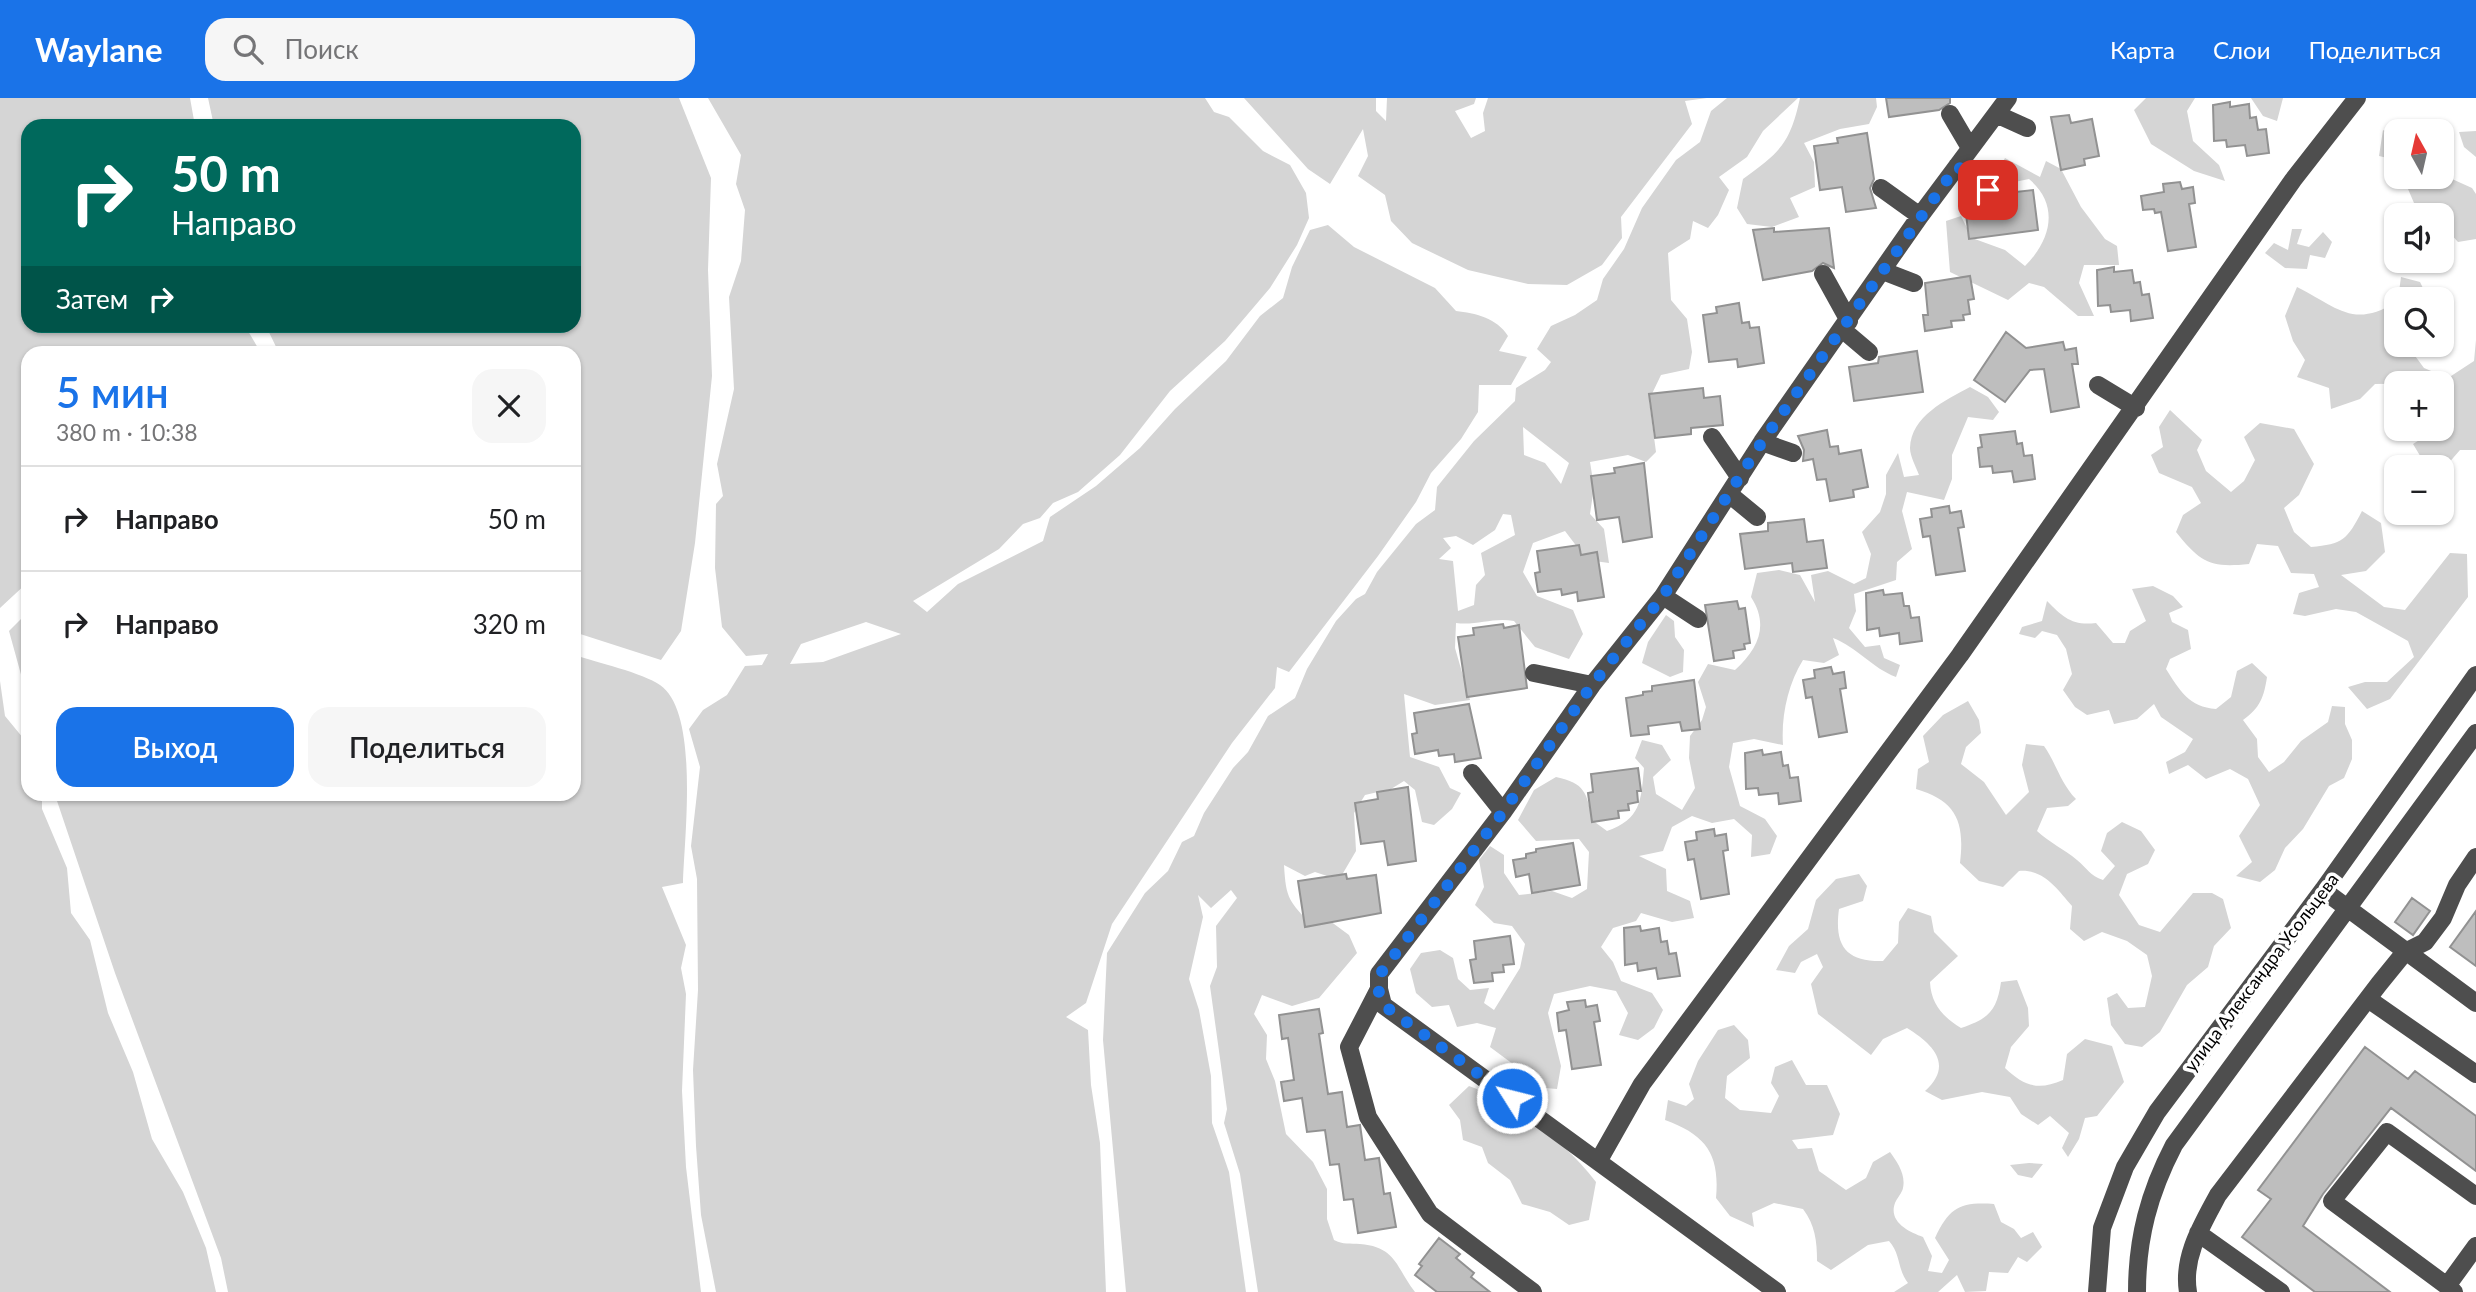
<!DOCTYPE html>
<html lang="ru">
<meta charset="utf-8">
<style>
body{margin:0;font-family:Lato,sans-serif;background:#f6f6f6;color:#202124;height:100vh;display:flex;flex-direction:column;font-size:26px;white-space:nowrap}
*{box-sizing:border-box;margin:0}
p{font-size:23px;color:#757577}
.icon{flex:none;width:38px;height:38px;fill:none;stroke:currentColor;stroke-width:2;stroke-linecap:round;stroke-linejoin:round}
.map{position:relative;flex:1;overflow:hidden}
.sheet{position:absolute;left:21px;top:248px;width:560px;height:455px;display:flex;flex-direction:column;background:#fff;border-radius:21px;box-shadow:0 2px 5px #0004}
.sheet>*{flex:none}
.hud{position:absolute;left:21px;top:21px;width:560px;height:214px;border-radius:21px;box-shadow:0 2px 5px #0004;background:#00695c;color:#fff;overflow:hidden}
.needle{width:46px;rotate:352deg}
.buttons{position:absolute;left:2384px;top:21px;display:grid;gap:14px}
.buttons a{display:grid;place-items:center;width:70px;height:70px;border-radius:14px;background:#fff;box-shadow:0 2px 5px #0004;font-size:35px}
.pin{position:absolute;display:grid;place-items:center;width:60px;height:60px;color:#fff;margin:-30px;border-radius:14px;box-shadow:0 4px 10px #0006}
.me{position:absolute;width:77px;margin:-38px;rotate:306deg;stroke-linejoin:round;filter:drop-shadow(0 0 5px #0008)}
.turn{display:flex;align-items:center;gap:24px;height:147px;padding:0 35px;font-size:32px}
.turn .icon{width:91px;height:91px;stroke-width:2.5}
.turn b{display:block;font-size:49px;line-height:60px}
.then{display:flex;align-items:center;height:66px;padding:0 35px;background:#0003;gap:14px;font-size:26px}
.round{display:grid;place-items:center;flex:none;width:74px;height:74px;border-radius:21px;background:#f6f6f6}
.head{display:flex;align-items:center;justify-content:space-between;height:119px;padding:0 35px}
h1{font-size:42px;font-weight:600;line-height:52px;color:#1a73e8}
.action{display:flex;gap:14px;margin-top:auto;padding:14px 35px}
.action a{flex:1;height:80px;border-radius:21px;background:#1a73e8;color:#fff;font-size:28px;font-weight:600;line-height:80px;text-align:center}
.action a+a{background:#f6f6f6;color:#202124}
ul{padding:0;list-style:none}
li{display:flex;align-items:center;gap:21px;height:105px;padding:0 35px;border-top:2px solid #e0e0e0}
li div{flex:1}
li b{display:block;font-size:26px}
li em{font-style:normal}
header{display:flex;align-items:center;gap:42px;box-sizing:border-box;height:98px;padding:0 35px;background:#1a73e8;color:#fff}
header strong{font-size:33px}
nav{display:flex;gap:38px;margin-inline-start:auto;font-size:24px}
.search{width:490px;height:63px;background:#f6f6f6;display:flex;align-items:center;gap:18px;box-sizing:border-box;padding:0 24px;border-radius:21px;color:#757577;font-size:26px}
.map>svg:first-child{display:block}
</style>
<header>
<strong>Waylane</strong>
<div class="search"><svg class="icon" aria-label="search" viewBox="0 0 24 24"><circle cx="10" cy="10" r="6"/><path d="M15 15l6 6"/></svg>Поиск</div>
<nav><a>Карта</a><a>Слои</a><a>Поделиться</a></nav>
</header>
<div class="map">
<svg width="2476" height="1194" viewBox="0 0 2476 1194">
<rect width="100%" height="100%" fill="#fff"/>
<path fill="#d5d5d5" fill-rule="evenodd" d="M0,0H190L195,28H28V228H245L261,255L28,256V484L0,510Z
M208,0H679L711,80L708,172L712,278L695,445L681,533L661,562L574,534V256L279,255L266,228H574V28H214Z
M708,0H1205L1214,14L1229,19L1263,53L1290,67L1306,95L1309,120L1297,147L1270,190L1225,243L1170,293L1120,357L1078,394L1053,405L1040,420L1023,426L999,451L913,503L927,514L958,486L1043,443L1050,419L1096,388L1140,350L1175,311L1226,263L1260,218L1283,200L1292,169L1310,132L1328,127L1354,149L1435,190L1456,213C1475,215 1497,220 1508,238L1499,253L1527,259L1511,287H1479L1478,314L1461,341L1431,375L1416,404L1378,458L1289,574L1277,569L1275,590L1232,645L1112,826L1086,905L1066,919L1088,932L1091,987L1100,1045L1106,1194H716L701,1117L696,1048L693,972L698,892L697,781L691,748L700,669L689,631L703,612L727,597L745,568L762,567L768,556L746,558L722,529L715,470L716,406L723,398L717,366L734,291L729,199L741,163L745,112L736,86L741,57ZM866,524L901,536L823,564L790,566L801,546Z
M1244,0H1376V13L1386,23L1387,0H1476L1474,6L1455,13L1471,40L1485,33L1483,15L1488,0H1707L1685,3L1692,26L1621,119L1622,140L1602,167L1567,187L1528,186L1468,172L1412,145L1391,123L1385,97L1358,78L1368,58L1363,31L1330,86L1308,71Z
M1727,0H1798L1763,33L1747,59L1719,79L1729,92L1718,117L1708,130L1693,123L1690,141L1668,155L1671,202L1687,221L1692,254L1689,271L1661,277L1649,302L1656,354L1646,364L1628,357L1590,364L1594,389L1590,416L1604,431L1609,465L1587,462L1565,433L1533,445L1523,474L1537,498L1573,512L1583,536L1569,561L1535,549L1514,523C1493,519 1476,528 1456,525L1455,550L1470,602L1435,607L1404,596L1410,659L1439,669L1450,690L1461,695L1452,711L1434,727L1422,724L1415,692L1404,683L1391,691L1365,697L1354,715L1356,753L1339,782L1315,774L1305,778L1284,767C1286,802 1289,802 1312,828L1330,823L1349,837L1357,855L1319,900L1292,908L1262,897L1254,916L1267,937L1266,961L1275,983L1286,1036L1313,1064L1327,1091V1121L1334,1142C1343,1147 1350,1145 1360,1146C1397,1149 1396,1170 1415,1194H1258L1240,1076L1224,1025L1227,1011L1210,888L1217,869L1216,828L1237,800L1231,792L1211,810L1198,797L1203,819L1189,881L1199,912L1211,978L1212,1025L1229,1074L1246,1194H1126L1103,942L1107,855L1145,795L1168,773L1182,744L1194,738L1204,715L1233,670L1248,654L1268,618L1295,600L1307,571L1336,523L1356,501L1365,496L1377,474L1416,426L1435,412L1437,389L1474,343L1515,303L1516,290L1545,272L1551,264L1537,251L1551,228L1575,217L1597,202L1603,181L1624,151L1642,110L1676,62L1700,44L1711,13ZM1523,329L1569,365L1561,386L1545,365L1524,357ZM1503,416L1511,417L1515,437L1481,455L1485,477L1476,487L1474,507L1458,513L1453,463L1439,461L1451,450L1443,440L1456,438L1473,447L1495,432Z
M1800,0H1876L1877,9L1869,26L1840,31L1804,45L1814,64L1815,89L1790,100L1799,119L1772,129L1747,126L1737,110L1743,81C1780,54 1790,46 1800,0Z
M2146,0H2195L2187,13L2193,43L2219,67L2225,83L2194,73L2151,46L2134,12Z
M2251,0H2283L2277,23L2263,18Z
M2383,32L2396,39V62L2379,58Z
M2476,33V59L2464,49L2459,34Z
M2005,60L2040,79L2046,63L2061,71L2081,109L2105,141L2117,148L2119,167H2084L2079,185L2094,218H2078L2044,189L2029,185L2008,202L1950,174L1946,123L1961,118L1972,140L2005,152L2025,168C2051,142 2060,107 2029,81L2005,86L1999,71Z
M2441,76L2472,90L2476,96V141L2458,144L2441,125V117L2417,112L2408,91L2414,79H2441Z
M2292,131H2302L2297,146L2309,149L2323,134L2332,144L2325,160L2310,157L2307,171L2285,170L2265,155L2274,145L2288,152Z
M2401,179L2420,184L2425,194L2419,201H2398Z
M2297,189C2337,209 2353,231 2396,204V247H2407L2424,270L2448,280L2474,263L2476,242V352H2460L2447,367L2425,366L2413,346L2429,336L2430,331H2441V285L2375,286L2360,301L2331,311L2329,290L2297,279L2305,262L2293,243L2285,218Z
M1970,289L1988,299L1999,314L1993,322L1968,319L1952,357V381L1944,402L1907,394L1902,413L1912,451L1897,464L1896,482L1854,496L1856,513L1849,530L1865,549L1880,547L1884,560L1900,567L1896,579C1872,570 1857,549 1833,540L1839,557L1824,565L1803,562C1788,586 1781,618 1783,647L1754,641L1733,645L1729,669L1740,708L1765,721L1777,738L1770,756L1751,759L1752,737L1734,721L1712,725L1692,718L1672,729L1663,753L1639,758L1666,771L1667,793L1690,803L1694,820L1672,824L1641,815L1636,823L1613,830L1601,849L1613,864L1621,883L1652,895L1663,912L1654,930L1638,942L1619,937L1628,915L1616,893L1590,888L1554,896L1548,915L1561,968L1557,991L1545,990L1490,949L1496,930L1477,925L1457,929L1449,907L1432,909L1416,895L1410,871L1421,855L1440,852L1453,860L1458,881L1470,892L1489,890L1484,905L1494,912L1520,870L1525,846L1512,828L1494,825L1475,807L1484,789L1479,762L1490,748L1504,757V775L1519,797L1552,793L1572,800L1587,791L1589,754L1579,741L1536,743L1518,722L1534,692L1556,679C1585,685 1587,695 1592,722L1607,733C1641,721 1641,703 1644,670L1635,660L1642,642L1662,647L1671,662L1653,679L1656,696L1682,712L1695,690L1689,660L1690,638L1702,622L1706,609L1698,584L1708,566L1735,572C1759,550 1769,527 1751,499L1757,475L1779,472L1800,477L1815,504L1811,477L1828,473L1854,486L1866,480L1871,456L1862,434L1880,414L1886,396V377L1898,355L1904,379L1919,377C1916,369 1910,358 1910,350C1911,318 1946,302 1970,289Z
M2170,312L2202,342L2197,352L2206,373L2231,394L2244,383L2255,362L2244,339L2260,325L2294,331L2314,366L2299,397L2284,410L2294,434L2311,449C2343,446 2347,442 2362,413L2381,425L2385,454L2366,473L2341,477L2384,509L2405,512L2450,455L2467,456L2468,499L2390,601L2367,611L2348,589L2365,584H2387L2414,559L2408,543L2356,514L2336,511L2305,518L2293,516L2299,495L2319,489L2314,476L2291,475L2278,448L2257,446L2249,466C2210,470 2201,465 2176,434L2183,417L2201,405L2192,389L2159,375L2151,357L2163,349L2159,329Z
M2153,488L2173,498L2183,509L2169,515L2172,524L2188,532L2191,551L2170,561L2166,571C2180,593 2189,609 2216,611L2231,599L2237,573L2252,565L2267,579C2264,599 2260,610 2243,622L2257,641L2258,659L2269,674L2284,664L2301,643L2328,624L2332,608L2345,609V626L2352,642V661L2344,680L2329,688L2303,731L2285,750L2275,772L2260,784L2236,778L2252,764L2239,738L2260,707L2248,681L2230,671L2206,681L2188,667L2169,676L2166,664L2185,654L2193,641L2161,619L2154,606L2137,621L2114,626L2109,612L2087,617L2075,609L2063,592L2072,576L2066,551L2057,537L2042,533L2035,540L2019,536L2022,529L2042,523L2047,503C2063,519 2072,528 2096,525L2113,545H2125L2130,533L2146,523L2132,491Z
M28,514V602L9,533Z
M1666,517L1674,523L1675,539L1684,552L1683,574L1670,579L1642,565L1648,544Z
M574,557C596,564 643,575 660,587C700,614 684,741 683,785L662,789L686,847L681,870L686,896L682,993L686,1069L701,1194H228L221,1160L115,875L55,697L574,696Z
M0,583L5,618L28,646V696L42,697V711L67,770L71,815L90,842L108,915L133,974L152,1041L183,1094L206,1150L216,1194H0Z
M1968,603L1979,622L1981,635L1966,649L1961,666L1984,684L2006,717L2029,694L2022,667L2026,646L2044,648C2056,665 2061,686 2076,701L2068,708L2047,710L2037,733C2050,745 2064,751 2077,762C2087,770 2090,778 2103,782L2115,768L2101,753L2107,735L2122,724L2141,733L2155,752L2148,766L2127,776L2119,797L2139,827L2160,834L2193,795H2212L2223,801L2231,830L2214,848L2208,869L2187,887L2160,934L2142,949L2125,946L2111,927L2107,900L2117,895L2128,910L2145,909L2152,878L2147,857L2127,843L2102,834L2084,843L2070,831L2072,808C2057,791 2044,771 2019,773L2003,789L1979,783L1960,765C1965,723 1956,703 1916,691L1918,671L1929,664L1923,638L1943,617Z
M1859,776L1867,788L1863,803L1839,811C1834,848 1846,864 1883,863L1898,845L1899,824L1908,810L1931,818L1934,834L1958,858L1930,884C1931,906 1943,919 1961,930C1988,921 1997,913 2001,884L2017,882L2028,910L2029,928L2011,949L2005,970C2024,988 2038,993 2063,982L2067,956L2085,941L2112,948L2124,984L2097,1018L2085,1020L2079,1041L2068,1059L2062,1050L2069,1035L2050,1018L2038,1027L2021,1016L2010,999L1982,994L1942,1002L1925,993C1954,967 1933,946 1907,930L1883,941L1871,957L1818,916L1811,886L1823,869L1817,856L1801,864L1795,875L1776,872L1789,848L1808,831L1816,802L1836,781Z
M1734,927L1748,942L1750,960L1727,978L1725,1000L1740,1012L1771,1015L1779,998L1771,985L1775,969L1792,962L1806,987H1827L1840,1016L1833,1037L1792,1042L1798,1051L1812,1050L1819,1073L1846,1092L1866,1080L1873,1064L1890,1054C1897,1064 1906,1076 1903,1090C1902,1095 1897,1100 1895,1105C1888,1124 1909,1134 1923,1139L1932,1158L1928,1173L1942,1175L1949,1162L1935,1140C1950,1109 1960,1104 1994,1106L2001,1124L2014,1131L2021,1140L2033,1134L2042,1149L2027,1164L2018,1159L2008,1175L1989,1174L1986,1193L1965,1194L1957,1177L1938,1194H1894L1908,1185C1897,1171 1901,1156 1889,1143L1868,1147L1831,1172L1817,1163C1817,1143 1815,1127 1803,1111L1774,1105L1752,1115L1754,1129L1730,1118L1716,1100C1720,1056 1706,1037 1665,1022L1668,1002L1686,1008L1694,1001L1689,986L1698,963L1718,932Z
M1469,988C1517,1006 1565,1044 1596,1084L1589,1122L1569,1127L1550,1114L1522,1106L1510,1082L1488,1065L1482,1049L1463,1042L1460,1022L1449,1007Z
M2029,1065L2043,1066L2032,1080L2018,1077L2010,1067Z"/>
<path fill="#bebebe" stroke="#929292" stroke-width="2" d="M1886,0H1950V5L1939,12L1889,19Z
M2230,4V9L2249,6L2250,20L2256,19L2258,32L2266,31L2269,55L2247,58L2245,47L2227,49L2226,42L2214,43L2213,7Z
M2069,17L2071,25L2092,21L2099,58L2084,61L2085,67L2061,72L2051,19Z
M1867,35L1874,81L1870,90L1876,110L1846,114L1842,89L1820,92L1814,48L1838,45L1837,40Z
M2180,84L2182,91L2193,89L2195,105L2189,106L2196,149L2168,153L2161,114L2155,115L2154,111L2143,112L2141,98L2164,94L2163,86Z
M2033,92L2038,132L1969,141L1965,107L1993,103L1998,96Z
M1774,130V134L1829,130L1834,170L1823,165L1812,173L1763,182L1753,132Z
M2114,169V174L2132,172L2134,185L2140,184L2142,197L2149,196L2153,220L2131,223L2130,212L2111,214L2110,207L2098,208L2097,172Z
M1970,178L1974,201L1968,202L1970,216L1963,217L1964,222L1951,223L1952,229L1925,233L1923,217H1928L1925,185Z
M1739,205L1742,225L1749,224L1750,230L1759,229L1764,265L1738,269L1737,261L1709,264L1703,217L1717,215L1716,209Z
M2006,234L2026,250L2063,244L2065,252L2076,250L2078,266H2072L2079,309L2051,314L2044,271L2030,272L2005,304L1974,282Z
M1917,253L1923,294L1854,303L1849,269L1878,265L1879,259Z
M1703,290L1704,300L1720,298L1723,327L1691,330V336L1655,340L1649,296Z
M1827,332L1830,349L1838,348L1839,356L1861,352L1868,389L1853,392L1854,399L1830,403L1826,381L1817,382L1813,361L1803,363L1804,352L1798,338Z
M2015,333L2017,346L2022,345L2024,358L2032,357L2035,381L2014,384L2012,373L1993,375L1992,368L1980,369L1978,350L1982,349L1980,337Z
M1644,365L1652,439L1623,444L1619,419L1597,422L1591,378L1615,375L1614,370Z
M1949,408L1950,415L1961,413L1964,429L1958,430L1965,473L1936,477L1930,438L1923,439L1920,421L1932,419L1931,411Z
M1804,421L1807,444L1823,442L1827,470L1793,474L1792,465L1745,471L1740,436L1768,433V425Z
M1579,447L1581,457L1597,454L1604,499L1578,503L1577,494L1562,497L1561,491L1538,494L1535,475L1540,474L1537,453Z
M1883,492L1884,497L1902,495L1904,508H1909L1911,520L1919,519L1922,543L1900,546L1899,535L1880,538L1879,530L1867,532L1866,495Z
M1737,503L1739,511L1745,510L1750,545L1744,546L1745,551L1733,553L1734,560L1714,563L1705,507Z
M1503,526L1504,530L1519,527L1527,590L1467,599L1458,539L1474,537L1473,530Z
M1831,569L1833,576L1844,574L1846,590L1840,591L1847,634L1819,639L1812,599L1806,600L1803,582L1815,580L1814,572Z
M1694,582L1700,631L1682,633L1680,624L1648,628L1649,636L1631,638L1626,600L1643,597V594L1652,593V588Z
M1469,606L1481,660L1455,664L1454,656L1439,658L1438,652L1415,656L1412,636L1417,635L1414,615Z
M1762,652L1763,657L1781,654L1783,668L1788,667L1790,680L1798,679L1801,703L1779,706L1778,695L1759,697L1758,690L1746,691L1745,655Z
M1638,670L1641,693H1637L1638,704L1628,706L1629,712L1618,713L1619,720L1592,724L1588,695L1593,694L1591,676Z
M1408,689L1416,763L1388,767L1384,743L1361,746L1355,705L1378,701L1377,694Z
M1714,731L1715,738L1726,736L1728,752L1723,753L1729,796L1701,801L1694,761L1688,762L1685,744L1697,742L1696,734Z
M1573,745L1580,787L1532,795L1529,776L1516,779L1513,762L1526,760V756L1536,754V751Z
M1346,776L1347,781L1376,777L1381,815L1305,829L1298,783Z
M2412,800L2430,813L2413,837L2395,824Z
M2476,813V868L2450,849Z
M1640,828L1641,833L1659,830L1661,844L1667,843L1669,856L1676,855L1680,878L1658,881L1656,870L1638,873L1637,865L1625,867L1624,830Z
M1510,838L1514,866L1503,867L1504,874L1492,875L1493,883L1474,885L1470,862L1476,861L1474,843Z
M1585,902L1586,909L1597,907L1600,923L1594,924L1601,967L1572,971L1566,932L1559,933L1557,915L1569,912L1567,904Z
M1319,911L1323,935L1319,936L1328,996L1342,994L1347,1029L1360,1027L1365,1062L1379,1060L1384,1096L1390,1095L1396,1129L1358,1135L1353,1101L1344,1102L1339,1066L1330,1067L1325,1032L1307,1034L1302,1000L1284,1003L1281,984L1294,982L1288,940L1282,941L1279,917Z
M2365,949L2408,981L2415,973L2476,1018V1073L2391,1010L2323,1096L2303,1128L2390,1194H2315L2242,1139L2271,1101L2258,1092Z
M1439,1140L1460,1156L1456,1160L1474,1175L1471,1179L1490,1194H1437L1415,1177L1422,1168L1419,1166Z"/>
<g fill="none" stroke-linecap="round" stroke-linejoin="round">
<path stroke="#4e4e4e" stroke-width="18" d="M1950,16L1970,50
M1996,16L2027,30
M1957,68L1988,92
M1881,90L1920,118
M1883,173L1914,185
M1823,176L1849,223
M1843,232L1869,254
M2098,287L2136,310
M1712,339L1740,380
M1762,344L1793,355
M1729,396L1757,419
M1663,498L1698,521
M1534,575L1592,587
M1472,675L1503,714
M2323,792L2476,905
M1379,891L1349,949L1368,1019L1430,1116L1533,1194
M2368,901L2476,976
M1599,1062L1642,986L1960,557L2293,82L2357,0
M2198,1135L2281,1194
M2447,1188L2332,1103L2387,1034L2476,1098
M1777,1194L1383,907L1379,891V876L1503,714L1592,587L1663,498L1762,344L1920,118L2008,0
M2097,1194L2102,1130L2125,1069L2157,1014L2323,792L2476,577
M2137,1194C2137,1140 2149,1095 2174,1047L2476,635
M2188,1194C2182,1159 2202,1127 2218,1097L2379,886L2405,854L2425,844L2443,820L2457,787L2476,759
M2454,1194L2447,1188L2476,1148"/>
</g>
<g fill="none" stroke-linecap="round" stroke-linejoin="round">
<path stroke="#1a73e8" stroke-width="12" stroke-dasharray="0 21.6" d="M1512,1000L1383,907L1378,891L1380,876L1503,714L1592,587L1663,498L1762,344L1957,68L1988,92"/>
</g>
<g text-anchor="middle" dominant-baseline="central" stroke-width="7" stroke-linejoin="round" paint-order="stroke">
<g font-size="18" fill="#000" stroke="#fff">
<text transform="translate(2261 874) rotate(-53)">улица Александра Усольцева</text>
</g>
</g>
</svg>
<div class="buttons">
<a><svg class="needle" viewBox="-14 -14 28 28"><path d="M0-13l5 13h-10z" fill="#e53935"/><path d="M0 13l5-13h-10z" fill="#757577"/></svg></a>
<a><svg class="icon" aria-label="sound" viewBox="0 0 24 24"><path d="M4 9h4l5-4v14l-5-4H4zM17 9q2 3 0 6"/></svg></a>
<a><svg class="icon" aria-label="search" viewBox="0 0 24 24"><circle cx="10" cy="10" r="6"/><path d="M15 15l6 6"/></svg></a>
<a>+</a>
<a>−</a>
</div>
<div class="pin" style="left:1988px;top:92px;background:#d93025"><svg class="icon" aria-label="arrive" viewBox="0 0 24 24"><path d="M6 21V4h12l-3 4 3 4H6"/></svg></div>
<svg class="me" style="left:1512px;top:1000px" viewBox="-20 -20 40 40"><circle r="17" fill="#1a73e8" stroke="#fff" stroke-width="3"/><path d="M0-11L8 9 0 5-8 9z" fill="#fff"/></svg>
<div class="hud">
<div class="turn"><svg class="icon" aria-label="right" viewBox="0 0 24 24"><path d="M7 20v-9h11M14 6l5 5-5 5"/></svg><div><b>50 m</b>Направо</div></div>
<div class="then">Затем<svg class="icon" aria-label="right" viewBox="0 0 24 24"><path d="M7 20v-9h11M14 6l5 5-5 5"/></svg></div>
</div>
<section class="sheet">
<div class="head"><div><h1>5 мин</h1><p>380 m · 10:38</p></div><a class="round"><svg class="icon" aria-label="close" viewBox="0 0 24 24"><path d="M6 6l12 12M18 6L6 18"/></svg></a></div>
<ul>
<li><svg class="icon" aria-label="right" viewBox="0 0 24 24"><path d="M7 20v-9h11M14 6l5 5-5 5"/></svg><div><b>Направо</b></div><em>50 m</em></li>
<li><svg class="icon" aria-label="right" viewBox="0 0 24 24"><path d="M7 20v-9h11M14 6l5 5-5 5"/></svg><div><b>Направо</b></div><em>320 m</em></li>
</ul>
<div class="action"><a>Выход</a><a>Поделиться</a></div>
</section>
</div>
